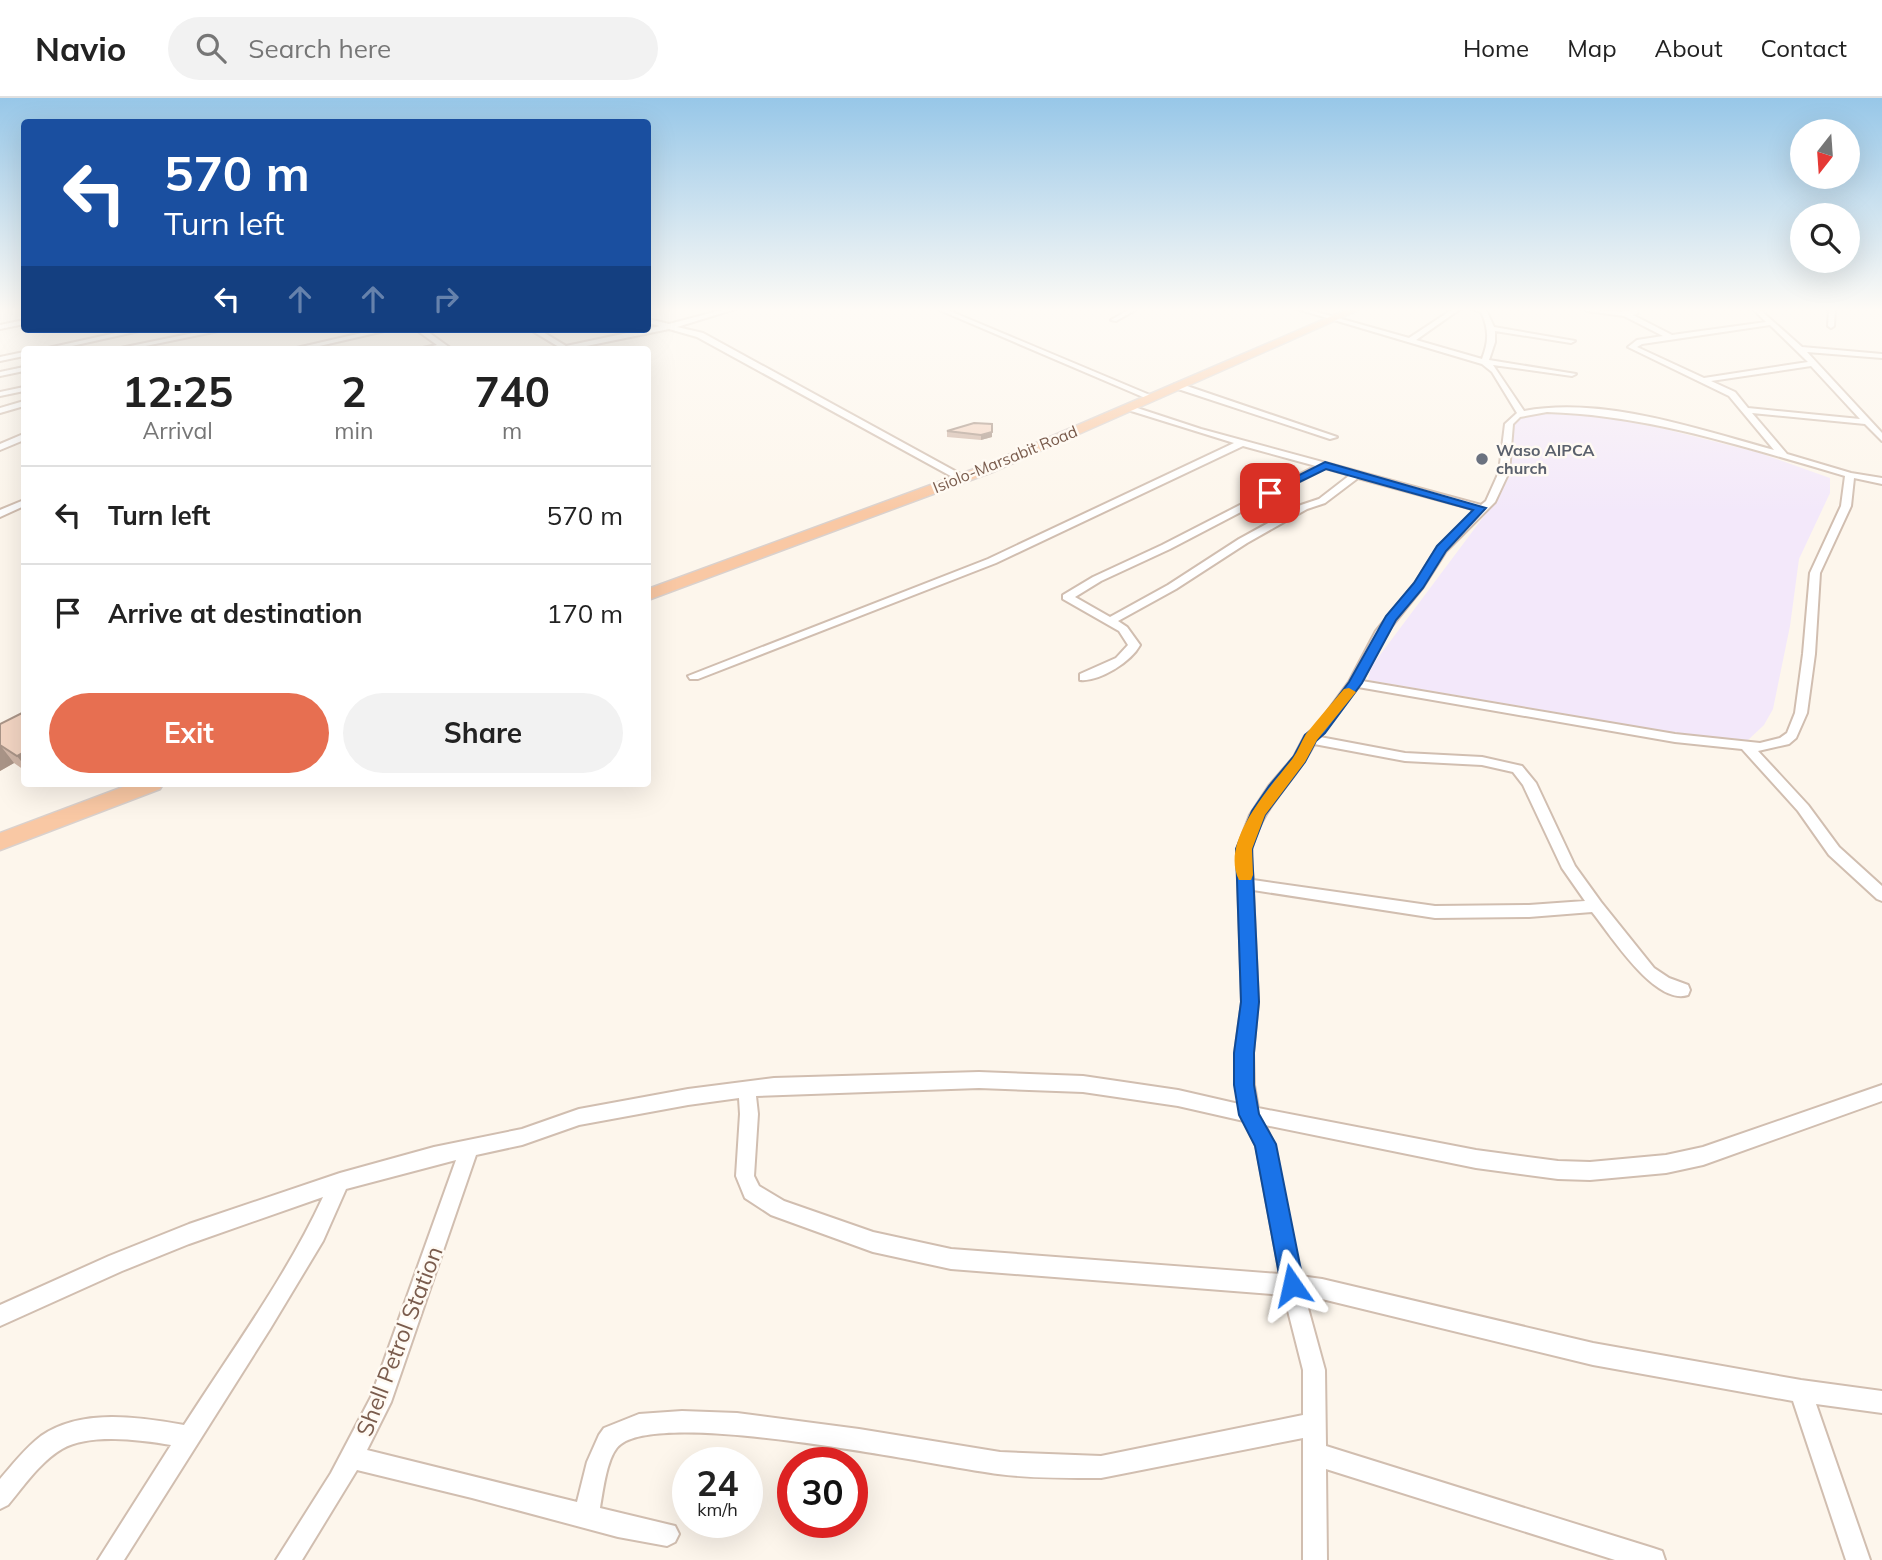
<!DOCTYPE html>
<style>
body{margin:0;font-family:Mulish,sans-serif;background:#f2f2f2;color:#222;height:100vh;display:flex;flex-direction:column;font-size:26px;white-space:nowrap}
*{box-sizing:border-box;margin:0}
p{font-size:23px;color:#767676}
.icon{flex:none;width:38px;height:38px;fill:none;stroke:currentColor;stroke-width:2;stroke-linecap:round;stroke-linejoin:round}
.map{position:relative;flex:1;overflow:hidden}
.side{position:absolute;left:21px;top:248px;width:630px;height:441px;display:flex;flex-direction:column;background:#fff;border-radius:7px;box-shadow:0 7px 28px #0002}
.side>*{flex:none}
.guide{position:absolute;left:21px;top:21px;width:630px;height:214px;border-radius:7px;box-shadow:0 7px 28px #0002;background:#1a4fa0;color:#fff;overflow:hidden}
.needle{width:46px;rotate:197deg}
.buttons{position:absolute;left:1790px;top:21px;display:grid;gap:14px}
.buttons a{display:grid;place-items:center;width:70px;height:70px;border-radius:50%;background:#fff;box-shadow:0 7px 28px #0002;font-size:35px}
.speed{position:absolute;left:672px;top:1349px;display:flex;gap:14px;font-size:35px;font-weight:700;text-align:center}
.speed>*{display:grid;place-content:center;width:91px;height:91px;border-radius:50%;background:#fff;box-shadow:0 7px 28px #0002;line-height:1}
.speed small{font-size:18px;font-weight:400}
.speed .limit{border:10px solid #d22;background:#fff;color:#111}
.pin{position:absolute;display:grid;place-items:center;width:60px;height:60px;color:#fff;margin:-30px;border-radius:14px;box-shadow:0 4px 10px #0006}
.me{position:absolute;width:77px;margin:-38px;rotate:349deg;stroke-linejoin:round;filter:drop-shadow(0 0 5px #0008)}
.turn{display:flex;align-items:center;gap:24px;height:147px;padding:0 28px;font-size:32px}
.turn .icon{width:91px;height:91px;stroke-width:2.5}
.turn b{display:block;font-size:49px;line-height:60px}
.lanes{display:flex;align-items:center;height:66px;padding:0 28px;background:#0003;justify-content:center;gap:35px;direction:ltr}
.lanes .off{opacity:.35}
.eta{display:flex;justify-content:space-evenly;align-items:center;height:119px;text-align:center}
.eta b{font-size:42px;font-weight:700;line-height:49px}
.action{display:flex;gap:14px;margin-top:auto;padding:14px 28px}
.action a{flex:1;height:80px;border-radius:42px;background:#e76f51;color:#fff;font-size:28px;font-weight:700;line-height:80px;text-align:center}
.action a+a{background:#f2f2f2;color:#222}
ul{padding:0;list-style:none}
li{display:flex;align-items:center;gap:21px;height:98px;padding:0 28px;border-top:2px solid #e0e0e0}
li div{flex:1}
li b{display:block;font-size:26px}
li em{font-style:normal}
header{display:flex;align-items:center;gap:42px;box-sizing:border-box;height:98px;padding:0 35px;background:#fff;border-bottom:2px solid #e0e0e0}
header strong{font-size:33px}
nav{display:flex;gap:38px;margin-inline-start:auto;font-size:24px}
.search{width:490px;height:63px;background:#f2f2f2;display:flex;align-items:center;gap:18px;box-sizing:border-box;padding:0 24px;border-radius:38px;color:#767676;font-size:26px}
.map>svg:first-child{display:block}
</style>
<header>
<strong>Navio</strong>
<div class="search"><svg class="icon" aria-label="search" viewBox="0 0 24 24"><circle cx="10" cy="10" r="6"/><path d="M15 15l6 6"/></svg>Search here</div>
<nav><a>Home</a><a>Map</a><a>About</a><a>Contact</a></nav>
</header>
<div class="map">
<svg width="1882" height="1462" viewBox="0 0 1882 1462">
<rect width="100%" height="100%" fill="#fdf6ec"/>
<path fill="#f3e8fa" d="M1516,314L1597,318L1661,330L1760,355L1830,380V395L1799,461L1790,528L1773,611L1764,627L1748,642L1683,636L1368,582L1371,569L1502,394L1504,325Z"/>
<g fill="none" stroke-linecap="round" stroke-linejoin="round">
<g stroke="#d1beb0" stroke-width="4">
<path id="minor" d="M726,211H735L677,229L703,235L964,378V382H958L697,239L669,231L567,252H552L559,249L529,231H538L566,248L660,228L648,225V221L669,226Z
M937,211H945L1157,300L1150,302Z
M1130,211H1137L1116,223L1111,222Z
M1297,211H1306L1409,240L1453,211H1460L1416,242L1482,261C1489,243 1489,231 1481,214L1472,211L1486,212L1494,229L1575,243L1571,245L1495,233V244L1489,262L1576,276L1572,278L1493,267L1524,313C1603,298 1698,331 1774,352L1729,298L1628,249L1637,242L1663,238L1624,218L1587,213L1584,211L1621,214L1638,211L1637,216L1633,217L1672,237L1766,224L1753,211H1759L1802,249L1882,256V260L1807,254L1882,335V343L1865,326L1752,315L1787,356L1851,375L1882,380V386L1854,380L1851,408L1820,475L1815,556L1807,615L1796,640L1789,646L1758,653L1808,707L1839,749L1882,788V803L1877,801L1829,757L1798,713L1742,651L1675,644L1358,589L1320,639L1405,655L1482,659L1522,668L1536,685L1575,768L1601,804L1654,870L1669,880L1688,887L1690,892L1688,897C1655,908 1610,836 1592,814L1529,819L1435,820L1253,792L1258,904L1253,955L1254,987L1258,1010L1476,1052L1558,1063L1590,1064L1666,1057L1703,1049L1882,987V1003L1703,1067L1666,1075L1590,1082L1558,1081L1476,1070L1265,1027L1274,1046L1300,1178L1322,1181L1593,1245L1801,1282L1882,1293V1315L1816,1306L1870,1462H1846L1793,1303L1593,1267L1322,1201L1305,1199L1325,1272L1326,1348L1653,1450L1662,1453L1665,1462H1615L1326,1371L1327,1462H1303V1340L1101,1380H1089C1059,1380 1028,1380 998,1376C930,1367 670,1311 621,1346C607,1355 603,1394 600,1410L675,1428L679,1436L675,1444L667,1448L618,1439L472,1400L357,1372L302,1462H276L331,1375L371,1299L456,1062L346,1091L323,1143L270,1231L124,1462H98L171,1347C140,1342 90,1335 62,1351C40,1364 24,1388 8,1407L0,1411V1381C13,1366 25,1350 41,1338C81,1310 139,1319 184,1327C232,1252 286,1179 323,1099L189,1146L122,1173L0,1228V1207L109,1158L189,1126L340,1075L434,1049L522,1031L579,1011L688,991L774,980L979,974L1083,978L1178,992L1239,1006L1235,955L1242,904L1237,751L1250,717L1269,688L1294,659L1305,638L1316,629L1349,584L1376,533L1415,485L1438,449L1476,412L1358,380L1325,405L1307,411L1247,445L1176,491L1118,523L1127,529L1140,547C1131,564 1099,584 1080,582V576L1116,560L1128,547L1119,533L1063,501V497L1093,479L1162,447L1316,368L1243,348L996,465L698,581H690L688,578L988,461L1234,345L1128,312L1127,310L1131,308L1201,331L1481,407L1486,403L1499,374L1505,326L1517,315L1492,274L1482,266ZM1770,227L1808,264L1704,280L1637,249L1642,246ZM1811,268L1860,321L1748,310L1735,294L1711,283ZM1547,314C1650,317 1748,350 1845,378L1841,408L1810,475L1803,556L1795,615L1787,635L1780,640L1760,645L1675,636L1362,583L1387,534L1423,489L1446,453L1495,404L1509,374L1513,326L1520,319ZM1325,370L1350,377L1319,401L1301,407L1239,441L1168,487L1110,519L1075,499L1101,483L1170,451ZM1314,646L1405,663L1482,667L1513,674L1523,687L1562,770L1585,803L1529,807L1435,808L1253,782C1252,771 1250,759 1252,749C1263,706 1296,683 1314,646ZM979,990L1083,994L1178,1008L1244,1023L1256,1047L1280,1176L951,1151L873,1134L784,1103L759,1088L754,1078L758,1016L756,998ZM739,1000L740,1016L736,1078L745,1100L771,1117L873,1154L951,1171L1284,1197L1303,1272V1317L1101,1358L1000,1354L859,1331L737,1315L682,1313L639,1316L604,1330L599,1337L587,1364L577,1404L367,1352L391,1304L476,1057L522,1047L579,1027L688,1007Z
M1829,211H1835L1834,228L1831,230L1828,228Z
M24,222V226L0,231V227Z
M134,231H148L54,252H39Z
M213,231H228L126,252H111Z
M379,231H393L302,252H288Z
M415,231H424L453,252L442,250L413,252L437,247Z
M24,254V258L0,263V259Z
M24,269V273L0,278V274Z
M1175,286H1181L1337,339L1330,341L1175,290Z
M24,289V293L0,298V294Z
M24,303V308L0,315V310Z
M21,337H24V342L0,352V346Z
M24,402V408L0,419V412Z"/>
</g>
<g stroke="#dad1cd" stroke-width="3">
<path id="trunk" d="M1348,211H1361L995,373L648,502V491L985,367Z
M131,686H163L160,691L0,752V735Z"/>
</g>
<use href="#minor" fill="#fff" fill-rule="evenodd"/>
<use href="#trunk" fill="#f9c8a4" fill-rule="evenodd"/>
</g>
<path fill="#d1b7a8" d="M974,325L992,339L981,342L947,339V333Z
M24,617V672L14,665L0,673V626Z"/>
<path fill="#aa9588" d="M992,334V339L981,342V337Z
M0,647L14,665L0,673Z
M24,654V667L17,658Z"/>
<path fill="#f3d5c3" stroke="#aa9588" stroke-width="2" d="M974,325L992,326V334L981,337L947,333Z
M22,615L24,617V654L17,658L0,647V626Z"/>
<linearGradient id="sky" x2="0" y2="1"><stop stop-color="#97c7e8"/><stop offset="0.51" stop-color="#fefbf6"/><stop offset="1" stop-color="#fefbf6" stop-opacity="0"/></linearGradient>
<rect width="1882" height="415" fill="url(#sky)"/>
<path fill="#1a73e8" stroke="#114b97" stroke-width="2" d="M1325,364L1486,410L1446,453L1423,490L1396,522L1362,585L1325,635L1316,643L1305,664L1265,717L1252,751L1259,904L1254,955V987L1259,1016L1276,1046L1304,1187L1300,1195L1292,1199L1284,1195L1281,1187L1255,1048L1239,1017L1234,987V955L1241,904L1236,751L1252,713L1269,688L1294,658L1305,637L1315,629L1349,584L1386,518L1414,485L1437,448L1473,412L1326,371L1273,397L1264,395Z"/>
<path fill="#f59e0b" d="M1349,590L1356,594L1317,642L1305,664L1265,717L1252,751L1253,777L1251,782H1239C1219,742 1272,688 1293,660C1298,653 1301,644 1306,636C1318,621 1331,606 1344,591Z"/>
<circle fill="#6b7280" stroke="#fffaf3" stroke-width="2.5" cx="1482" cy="361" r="7"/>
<g text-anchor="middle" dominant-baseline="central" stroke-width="5" stroke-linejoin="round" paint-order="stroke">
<g font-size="16" font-weight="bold" fill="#5b616d" stroke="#fffaf3" text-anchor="start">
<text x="1496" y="352">Waso AIPCA<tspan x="1496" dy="18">church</tspan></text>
</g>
<g font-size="16" fill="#7a5c4d" stroke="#fffaf3">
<text transform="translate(1005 361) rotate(-22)">Isiolo-Marsabit Road</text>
</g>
<g font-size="23" fill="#7a5c4d" stroke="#fffaf3">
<text transform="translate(399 1243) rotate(-69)">Shell Petrol Station</text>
</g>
</g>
</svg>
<div class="buttons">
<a><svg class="needle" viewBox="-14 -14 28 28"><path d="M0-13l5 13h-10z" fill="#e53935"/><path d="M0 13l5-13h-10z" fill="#767676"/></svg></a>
<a><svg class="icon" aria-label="search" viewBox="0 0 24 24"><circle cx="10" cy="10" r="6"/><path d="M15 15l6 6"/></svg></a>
</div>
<div class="speed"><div>24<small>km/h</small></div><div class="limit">30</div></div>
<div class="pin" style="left:1270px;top:395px;background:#d93025"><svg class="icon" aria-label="arrive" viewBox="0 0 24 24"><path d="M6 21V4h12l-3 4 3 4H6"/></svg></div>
<svg class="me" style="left:1292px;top:1187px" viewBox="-20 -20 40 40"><path d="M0-17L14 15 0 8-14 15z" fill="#1a73e8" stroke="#fff" stroke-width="4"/></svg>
<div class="guide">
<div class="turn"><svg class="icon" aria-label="left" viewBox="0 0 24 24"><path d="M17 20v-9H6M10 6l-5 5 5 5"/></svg><div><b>570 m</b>Turn left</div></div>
<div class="lanes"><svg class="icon" aria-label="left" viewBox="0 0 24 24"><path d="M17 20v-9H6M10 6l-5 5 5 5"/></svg><svg class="icon off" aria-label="ahead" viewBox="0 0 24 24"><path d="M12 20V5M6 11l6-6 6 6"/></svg><svg class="icon off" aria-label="ahead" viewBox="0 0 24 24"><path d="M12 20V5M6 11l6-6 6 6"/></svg><svg class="icon off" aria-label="right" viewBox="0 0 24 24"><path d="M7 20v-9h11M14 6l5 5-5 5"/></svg></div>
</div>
<section class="side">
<div class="eta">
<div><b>12:25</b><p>Arrival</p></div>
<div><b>2</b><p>min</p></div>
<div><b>740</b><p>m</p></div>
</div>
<ul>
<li><svg class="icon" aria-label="left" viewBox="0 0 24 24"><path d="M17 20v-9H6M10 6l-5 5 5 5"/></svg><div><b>Turn left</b></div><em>570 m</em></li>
<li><svg class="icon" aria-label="arrive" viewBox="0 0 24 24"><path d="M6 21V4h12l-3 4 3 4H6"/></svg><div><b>Arrive at destination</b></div><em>170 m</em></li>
</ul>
<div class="action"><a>Exit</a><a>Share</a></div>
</section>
</div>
